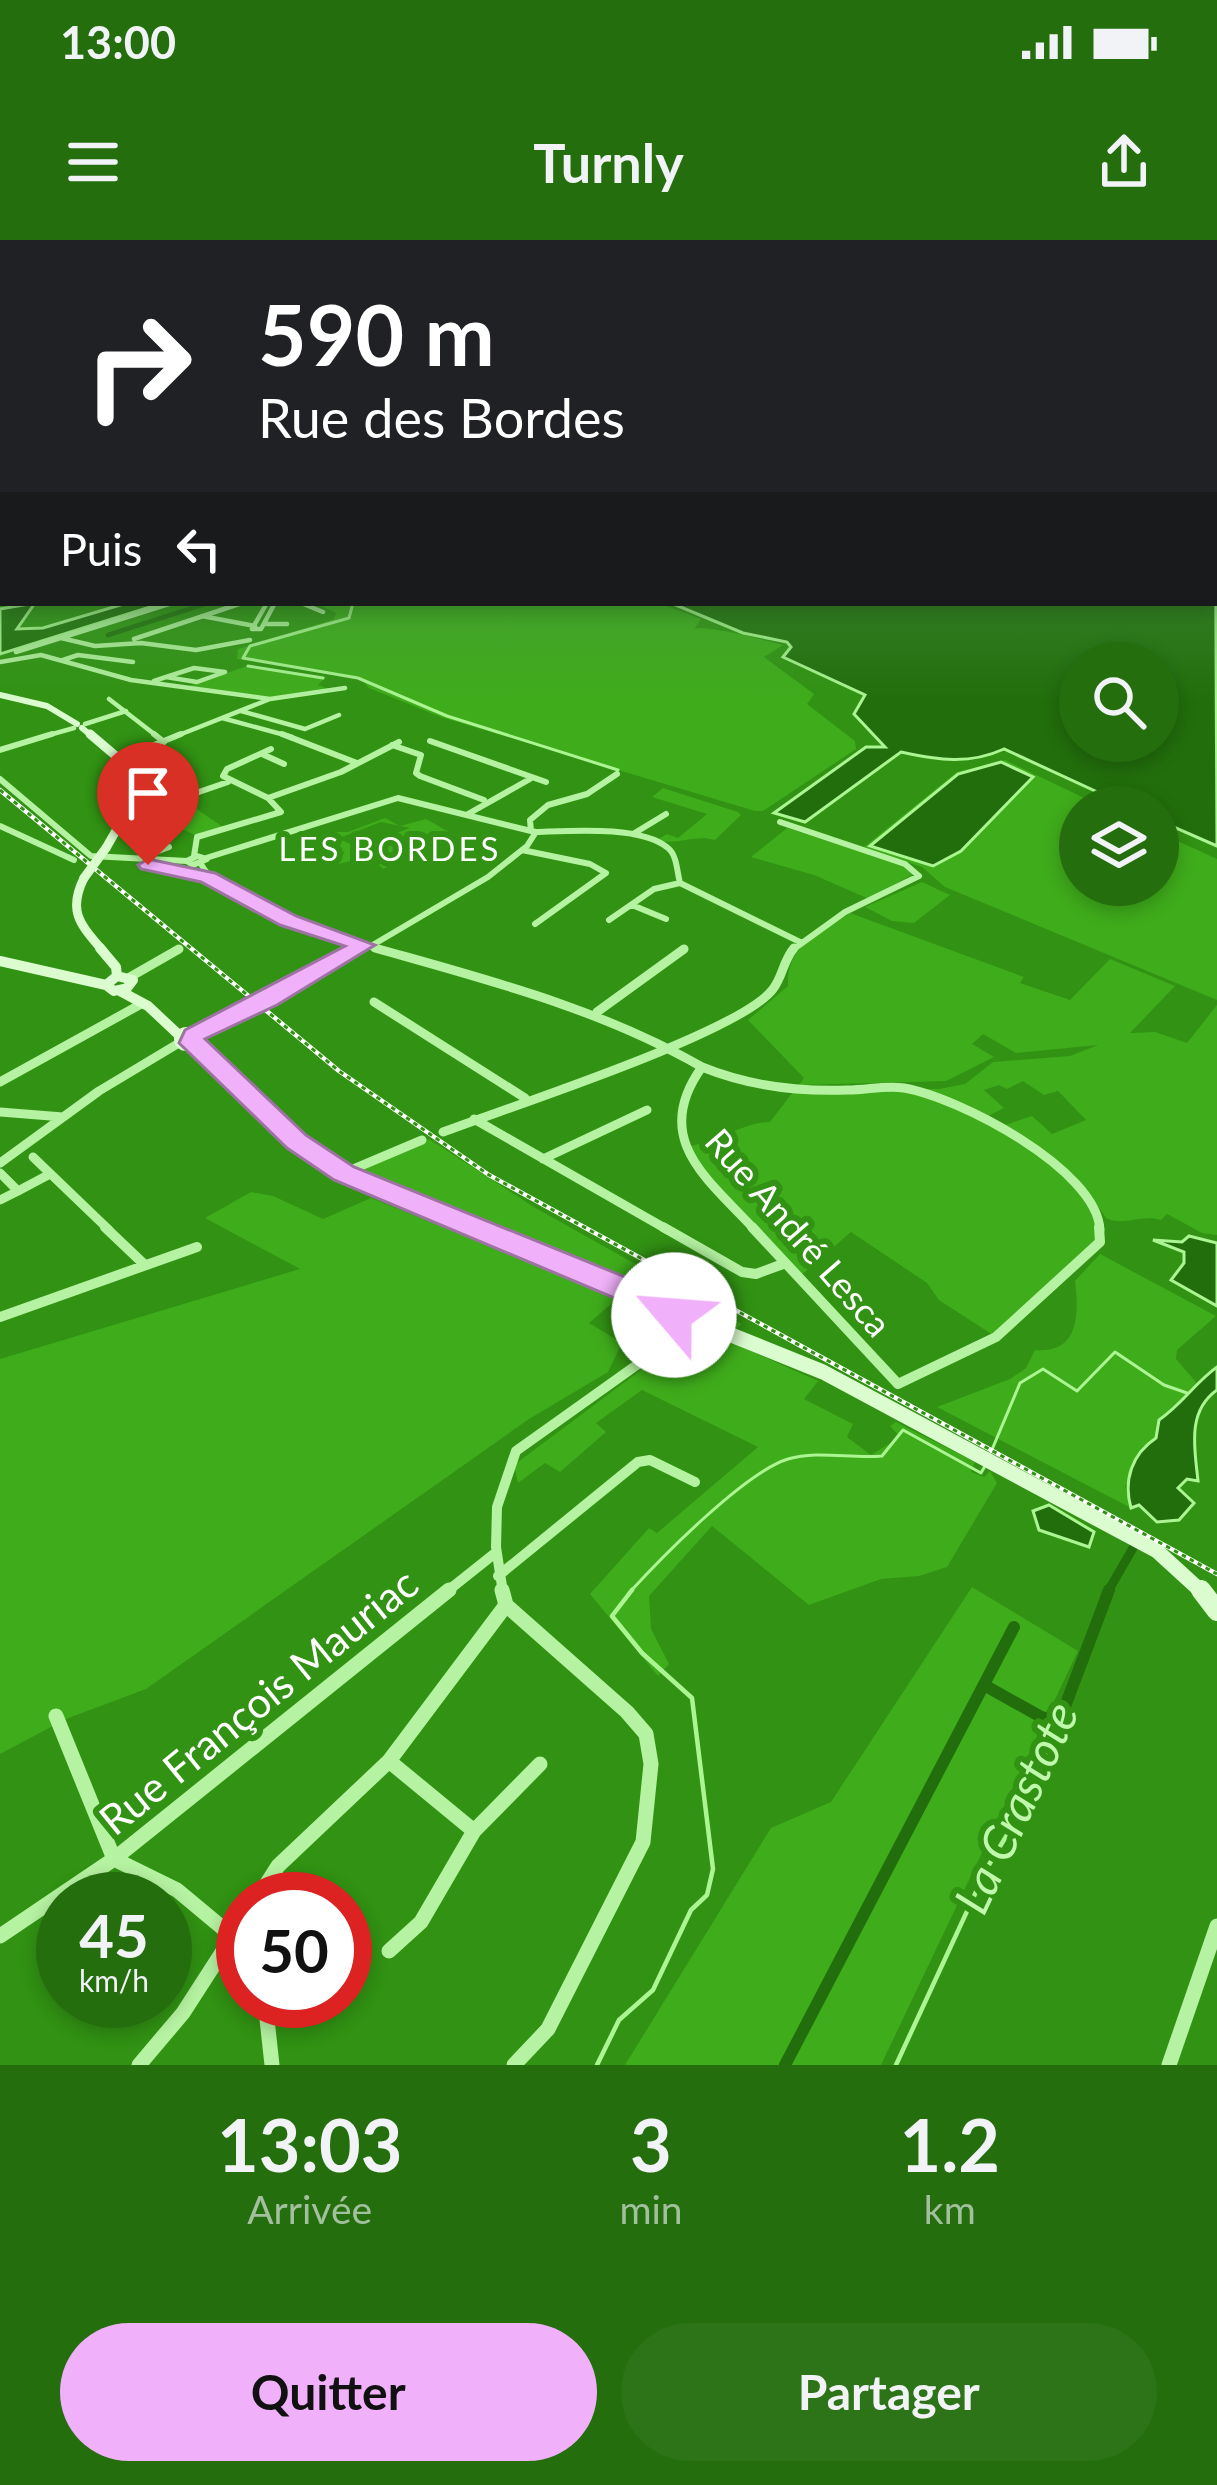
<!DOCTYPE html>
<html lang="fr">
<meta charset="utf-8">
<style>
body{margin:0;font-family:Lato,sans-serif;background:#2d7317;color:#f1f3f6;height:100vh;display:flex;flex-direction:column;font-size:45px;white-space:nowrap}
*{box-sizing:border-box;margin:0}
p{font-size:39px;color:#a3c09e}
.icon{flex:none;width:66px;height:66px;fill:none;stroke:currentColor;stroke-width:2;stroke-linecap:round;stroke-linejoin:round}
.map{position:relative;height:1825px;overflow:hidden}
.drawer{display:flex;flex-direction:column;background:#256e0e;flex:1}
.drawer>*{flex:none}
.top-card{position:absolute;left:0px;top:0px;width:1218px;height:366px;box-shadow:0 6px 18px #0003;background:#202124;color:#fff;overflow:hidden}
.fabs{position:absolute;left:1059px;top:402px;display:grid;gap:24px}
.fabs a{display:grid;place-items:center;width:120px;height:120px;border-radius:50%;background:#256e0e;box-shadow:0 6px 18px #0003;font-size:60px}
.speed{position:absolute;left:36px;top:1632px;display:flex;gap:24px;font-size:60px;font-weight:700;text-align:center}
.speed>*{display:grid;place-content:center;width:156px;height:156px;border-radius:50%;background:#256e0e;box-shadow:0 6px 18px #0003;line-height:1}
.speed small{font-size:30px;font-weight:400}
.speed .limit{border:18px solid #d22;background:#fff;color:#111}
.pin{position:absolute;display:grid;place-items:center;width:102px;height:102px;color:#fff;margin:-123px -51px;border-radius:50% 50% 50% 0;rotate:-45deg;box-shadow:0 0 12px #0007}
.pin .icon{rotate:45deg}
.me{position:absolute;width:132px;margin:-66px;rotate:297deg;stroke-linejoin:round;filter:drop-shadow(0 0 9px #0008)}
.turn{display:flex;align-items:center;gap:42px;height:252px;padding:0 60px;font-size:54px}
.turn .icon{width:156px;height:156px;stroke-width:2.5}
.turn b{display:block;font-size:84px;line-height:102px}
.then{display:flex;align-items:center;height:114px;padding:0 60px;background:#0003;gap:24px;font-size:45px}
.eta{display:flex;justify-content:space-evenly;align-items:center;height:204px;text-align:center}
.eta b{font-size:72px;font-weight:700;line-height:84px}
.button{display:flex;gap:24px;margin-top:auto;padding:24px 60px}
.button a{flex:1;height:138px;border-radius:72px;background:#f1b1fa;color:#111;font-size:48px;font-weight:700;line-height:138px;text-align:center}
.button a+a{background:#2d7317;color:#f1f3f6}
.status{display:flex;justify-content:space-between;align-items:center;height:84px;padding:0 60px;background:#256e0e;direction:ltr}
.status svg{height:33px;fill:currentColor}
header{display:flex;justify-content:space-between;align-items:center;height:156px;padding:0 60px;background:#256e0e;font-size:54px;font-weight:700}
.map>svg:first-child{display:block}
</style>
<div class="status"><b>13:00</b><svg viewBox="0 0 49 12"><path d="M0 12V9h3v3zM5 12V6h3v6zM10 12V3h3v9zM15 12V0h3v12zM26 1h20v11H26zM47 4h2v5h-2z"/></svg></div>
<header><svg class="icon" aria-label="menu" viewBox="0 0 24 24"><path d="M4 6h16M4 12h16M4 18h16"/></svg>Turnly<svg class="icon" aria-label="share" viewBox="0 0 24 24"><path d="M12 15V3M7 8l5-5 5 5M5 13v7h14v-7"/></svg></header>
<div class="map">
<svg width="1217" height="1825" viewBox="0 0 1217 1825">
<rect width="100%" height="100%" fill="#319213"/>
<path fill="#3fac1b" d="M331,363H659L701,379L694,389C709,385 763,400 783,405L764,417L814,454L807,464L855,501L856,509L763,571H755L441,477L369,448L362,440L237,419L238,409L334,379L336,373L322,366Z
M250,425L326,437L318,445L329,449L268,458L186,447Z
M1005,520L1103,567H1080V645H1158V592L1217,619V760L945,647L922,627L864,607L957,532Z
M143,533L169,545L183,533L196,540L171,550L183,558L169,565L179,570L192,566L223,587L195,595L137,568Z
M663,548L738,572L741,575L715,600C695,594 677,606 657,600L667,594L678,598L707,574L652,557Z
M385,578L400,586L426,579L449,592L413,596H425L432,603L453,596L383,629L379,625L382,618L368,626L366,617L335,625L329,620L345,613L321,598L335,597L357,607L410,588L381,582L342,597L335,592H348Z
M787,588L908,627L915,633L869,659L814,635L751,617Z
M922,642L950,655L914,683L892,681L865,667Z
M850,673L1024,737L1020,743L1070,760L1110,719L1175,746L1130,793L1155,792L1187,803L1217,765V995L1202,993L1167,974L1161,980C1140,974 1124,987 1106,978C1080,936 1042,913 1002,886L1032,876L1052,894L1086,880L1058,851L1044,855L1023,841L1007,849L999,845L984,850L1004,868L984,878L1031,906L1081,950L1101,997L996,1097L939,1060L927,1043L851,992L798,1038L694,924L691,906C718,901 745,882 770,882L796,848L939,849L965,844L993,822L1070,816L1098,805L1016,813L983,794L972,804L994,817L946,841L799,845L804,838L748,780L788,746C786,705 820,692 850,673Z
M429,899L534,967L742,1084L735,1090C711,1077 702,1061 672,1059L363,930Z
M251,952L273,956L323,979L371,958L618,1058L589,1083L622,1103L608,1132L529,1179L146,1449L66,1479L0,1514V1119L300,1029L205,978Z
M1100,1014L1216,1076L1177,1110L1176,1119L1196,1142L1181,1165L1159,1180L1156,1198L1125,1246L1131,1268L937,1167L1010,1139L1026,1128L1035,1110C1079,1114 1079,1075 1075,1041Z
M693,1091L708,1092L818,1141L804,1159L853,1184L847,1197L871,1215L900,1197L890,1186L896,1182L975,1222L971,1232L984,1237L990,1231L997,1243L947,1327L919,1336L881,1339L809,1365L712,1286L649,1356L651,1389L669,1424L658,1436L590,1354L649,1288L657,1293L758,1207L642,1150L596,1183L606,1192L560,1232L545,1223L518,1243L514,1225Z
M972,1347L1078,1411L881,1825H625L771,1588L831,1562Z"/>
<path fill="#226e0c" stroke="#acf593" stroke-width="3" fill-rule="evenodd" d="M1215,206L1217,606L1158,580V567H1130L1004,509C969,525 938,520 901,512L805,582L774,573L866,507H885L854,474L865,455L783,417L791,407L787,402L743,393L671,363H1215ZM1158,423V501H1080V423Z
M35,363L17,389L43,388L127,363H163L0,414V369Z
M1001,522L1033,537L961,611L933,626L870,606L958,534Z
M1189,996L1217,1003V1066L1171,1040L1184,1023V1012L1153,1000L1182,1002Z
M1217,1127V1150C1186,1172 1195,1210 1198,1241L1187,1239L1178,1248L1194,1263L1179,1280L1157,1282L1139,1265L1131,1268C1123,1240 1132,1214 1156,1198L1159,1180C1182,1164 1194,1144 1217,1127Z
M1049,1265L1094,1292L1089,1307L1039,1290L1033,1271Z"/>
<g fill="none" stroke-linecap="round" stroke-linejoin="round">
<path stroke="#acf593" stroke-width="3" d="M353,363L349,378L250,406L243,418L358,438L447,476L618,530
M248,426L323,438
M991,1212L1020,1143L1043,1129L1077,1151L1115,1112L1164,1145L1187,1153
M629,1353C661,1318 745,1232 788,1219C818,1210 851,1219 882,1216L903,1190L981,1233L985,1226"/>
<path stroke="#acf593" stroke-width="4.5" d="M597,1825L619,1780L653,1750L691,1670L707,1655L713,1629L692,1458L642,1413L612,1376L632,1350
M896,1825L987,1628L1028,1560L1061,1477"/>
<path stroke="#226e0c" stroke-width="4.5" d="M108,395L208,363"/>
<path stroke="#226e0c" stroke-width="9" d="M1107,1353L1133,1308"/>
<path stroke="#226e0c" stroke-width="12" d="M984,1445L1043,1478L1061,1477L1109,1350
M785,1825L1014,1387"/>
<path stroke="#b5f2a1" stroke-width="4.5" d="M267,363L252,389H261L275,363
M301,363L323,372
M202,376L255,386
M264,384H287
M61,398L95,406L141,403L196,410L250,400
M134,399L242,363
M16,412L172,363
M63,420L78,415L133,422
M0,422L41,415L131,440L270,459
M194,428L225,432L197,442L166,437Z
M154,441L166,437
M109,459L158,497
M241,471L305,489L339,475
M222,478L292,497
M85,484L126,471
M42,497L74,488
M174,497L270,459L345,448"/>
<path stroke="#b5f2a1" stroke-width="6" d="M154,494L164,502
M282,494L357,523
M430,501L546,542
M392,505L421,515L416,533L420,536L484,560
M0,510L52,494
M262,514L284,524
M120,519L181,494
M0,539L91,616L187,621
M196,553L228,542
M268,558L341,532L399,502
M468,574L530,539
M780,582L905,624L919,636L845,672L791,711
M0,586L74,620
M536,592C569,591 641,585 668,608C677,615 677,632 680,643L800,702
M633,594L666,574
M522,610L590,624L606,633L535,684
M194,616L197,597L281,572L268,558L223,536L227,529L271,509
M197,616L207,619L193,625L187,621Z
M140,618L169,607
M206,618L398,558L531,591
M201,624C221,663 342,699 385,711
M154,626L208,638
M632,665L666,679
M609,680L654,649L680,643
M371,706L488,637L527,606L536,592L531,591L530,580L548,565L587,554L617,534
M353,711L364,705"/>
<path stroke="#b5f2a1" stroke-width="9" d="M375,708C488,740 599,768 702,827
M130,737L179,709
M374,762L525,858
M597,772L684,709
M194,795L261,764L358,708
M702,827C749,846 798,852 848,850C867,850 886,845 904,848C958,857 1097,929 1100,990
M702,827C650,899 708,939 755,990
M0,842L143,763
M0,872L63,877
M474,879L668,990
M443,892C506,868 740,793 773,749C783,736 783,721 794,708
M33,917L109,990
M543,919L647,870
M0,923L99,851L179,803
M0,933L18,951L50,934
M344,933L422,900
M0,960L18,951"/>
<path stroke="#b5f2a1" stroke-width="10" d="M105,987L145,1025
M663,987L742,1032L756,1034L783,1024
M752,987L898,1144L996,1097L1100,1002L1099,987
M0,1077L197,1007
M498,1336L638,1222L650,1220L695,1242
M445,1353L494,1314
M503,1353L496,1307L497,1267L516,1211L669,1102L681,1085"/>
<path stroke="#b5f2a1" stroke-width="15" d="M506,1365L627,1472L646,1494L651,1524L643,1602L548,1789L514,1825
M56,1476L114,1619L177,1650L243,1705
M389,1521L474,1591
M257,1659L278,1626L389,1521L506,1365L502,1350
M0,1696L114,1619L449,1350
M389,1711L421,1682L474,1591L540,1524
M265,1761L272,1825
M139,1825L183,1773L243,1680
M1169,1825L1217,1686"/>
<path stroke="#dafccf" stroke-width="6" d="M0,455L47,466L77,484
M82,488L93,497"/>
<path stroke="#dafccf" stroke-width="9" d="M90,494L137,534L140,549L106,608
M84,638C67,672 81,685 103,711"/>
<path stroke="#dafccf" stroke-width="10" d="M100,708L116,727L117,736
M0,721L106,745
M117,736L133,740L127,748L114,751L106,745Z
M120,751L148,766L180,796
M179 799a7 7 0 1 1 14 0a7 7 0 1 1-14 0Z
M191,803L299,904L328,925L482,990"/>
<path stroke="#dafccf" stroke-width="15" d="M475,987L675,1071
M675 1076a12 12 0 1 1 24 0a12 12 0 1 1-24 0Z
M699,1082L823,1132L1157,1311L1203,1353"/>
<path stroke="#dafccf" stroke-width="20" d="M1201,1350L1217,1371"/>
<g stroke="#fff" stroke-width="4.5">
<path id="rail" d="M0,550L339,831L489,935L1217,1334"/>
</g>
<use href="#rail" stroke="#319213" stroke-width="3" stroke-dasharray="4.5" stroke-linecap="butt"/>
<path stroke="#dafccf" stroke-width="9" d="M84,638L106,608"/>
</g>
<linearGradient id="sky" x2="0" y2="1"><stop stop-color="#1b500a"/><stop offset="0.45" stop-color="#489244"/><stop offset="1" stop-color="#489244" stop-opacity="0"/></linearGradient>
<rect width="1217" height="462" fill="url(#sky)"/>
<path fill="#f1b1fa" stroke="#9d73a2" stroke-width="3" d="M148,619L215,633L296,676L375,705L277,765L205,799L306,895L354,927L677,1058L689,1075L685,1083H662L655,1075L334,940L287,908L179,803L185,790L345,706L280,685L201,642L141,629L138,625Z"/>
<g text-anchor="middle" dominant-baseline="central" stroke-width="12" stroke-linejoin="round" paint-order="stroke">
<g font-size="33" letter-spacing="3" fill="#fff" stroke="#319213">
<text x="390" y="608">LES BORDES</text>
</g>
<g font-size="36" fill="#fff" stroke="#319213">
<text transform="translate(799 992) rotate(49)">Rue André Lesca</text>
</g>
<g font-size="42" fill="#fff" stroke="#319213">
<text transform="translate(258 1461) rotate(-39)">Rue François Mauriac</text>
</g>
<g font-size="48" font-style="italic" fill="#c0f9ad" stroke="#319213">
<text transform="translate(1015 1567) rotate(-65)">La Crastote</text>
</g>
</g>
</svg>
<div class="fabs">
<a><svg class="icon" aria-label="search" viewBox="0 0 24 24"><circle cx="10" cy="10" r="6"/><path d="M15 15l6 6"/></svg></a>
<a><svg class="icon" aria-label="layers" viewBox="0 0 24 24"><path d="M12 4l9 5-9 5-9-5zM3 14l9 5 9-5"/></svg></a>
</div>
<div class="speed"><div>45<small>km/h</small></div><div class="limit">50</div></div>
<div class="pin" style="left:148px;top:625px;background:#d93025"><svg class="icon" aria-label="arrive" viewBox="0 0 24 24"><path d="M6 21V4h12l-3 4 3 4H6"/></svg></div>
<svg class="me" style="left:674px;top:1075px" viewBox="-20 -20 40 40"><circle r="19" fill="#fff"/><path d="M0-13L10 11 0 6-10 11z" fill="#f1b1fa"/></svg>
<div class="top-card">
<div class="turn"><svg class="icon" aria-label="right" viewBox="0 0 24 24"><path d="M7 20v-9h11M14 6l5 5-5 5"/></svg><div><b>590 m</b>Rue des Bordes</div></div>
<div class="then">Puis<svg class="icon" aria-label="left" viewBox="0 0 24 24"><path d="M17 20v-9H6M10 6l-5 5 5 5"/></svg></div>
</div>
</div>
<section class="drawer">
<div class="eta">
<div><b>13:03</b><p>Arrivée</p></div>
<div><b>3</b><p>min</p></div>
<div><b>1.2</b><p>km</p></div>
</div>
<div class="button"><a>Quitter</a><a>Partager</a></div>
</section>
